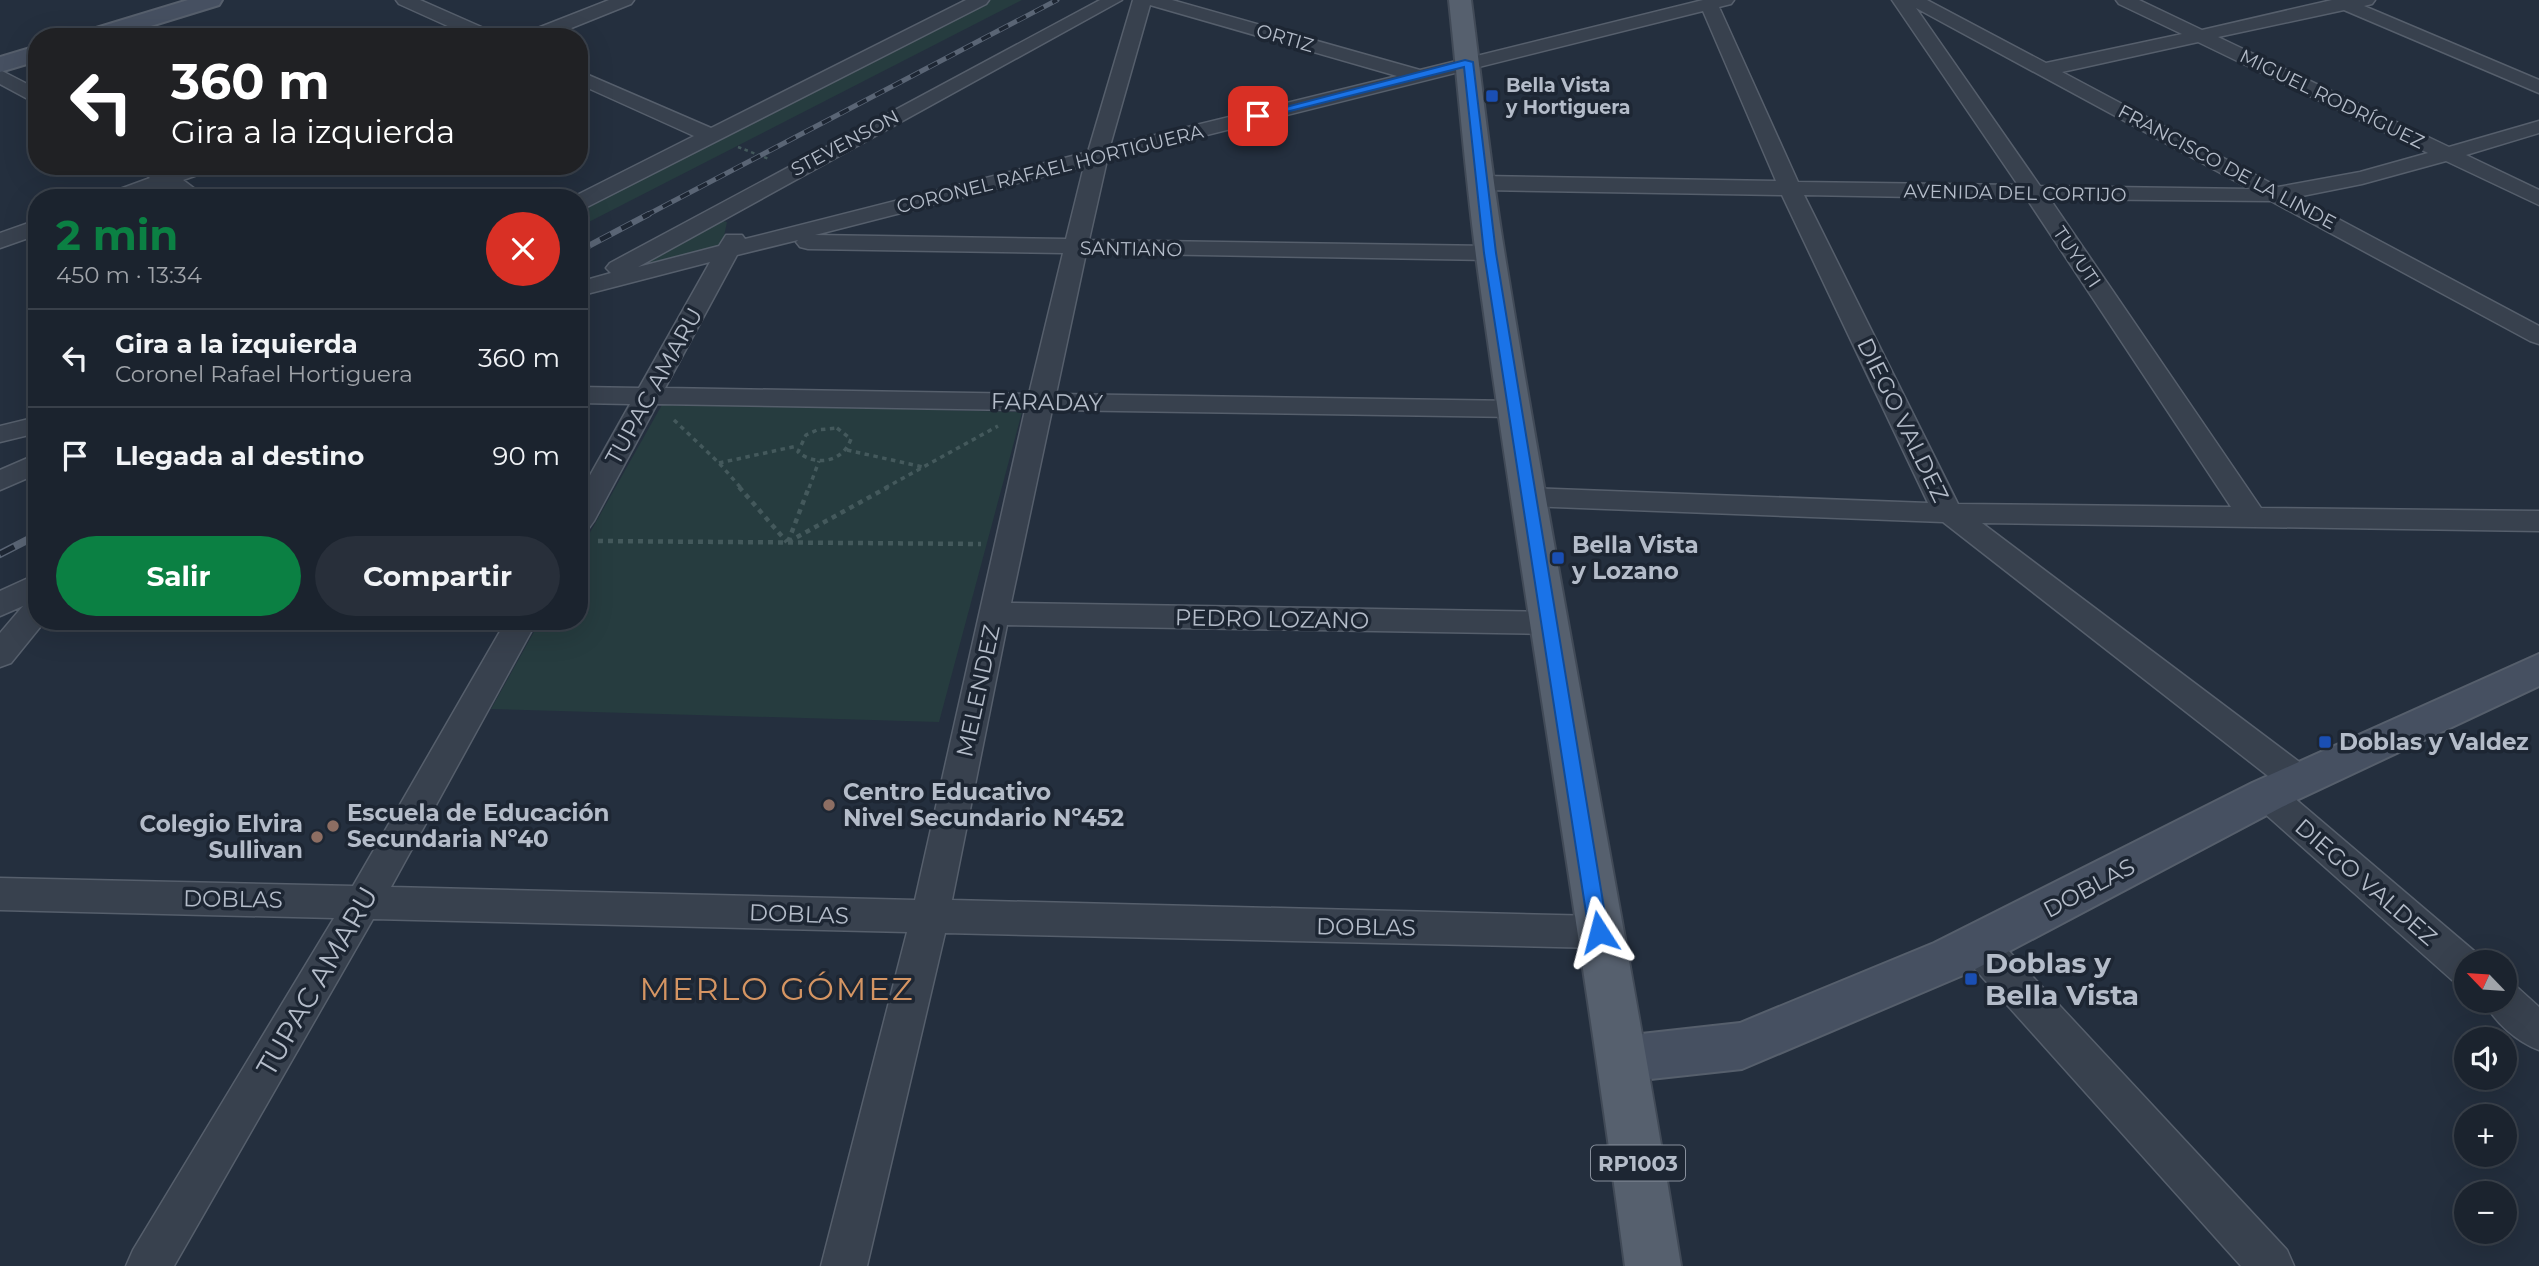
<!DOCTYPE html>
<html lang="es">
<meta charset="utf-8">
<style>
body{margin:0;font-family:Montserrat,sans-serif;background:#282f3a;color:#f1f3f6;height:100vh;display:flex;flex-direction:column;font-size:26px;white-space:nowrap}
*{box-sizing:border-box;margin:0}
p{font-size:23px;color:#a0a4aa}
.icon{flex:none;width:38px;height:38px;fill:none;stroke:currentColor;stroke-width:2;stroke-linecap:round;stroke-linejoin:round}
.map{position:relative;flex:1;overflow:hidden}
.side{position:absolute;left:28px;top:189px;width:560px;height:441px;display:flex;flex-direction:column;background:#1b232e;border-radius:28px;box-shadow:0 7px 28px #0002,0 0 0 2px #39404a}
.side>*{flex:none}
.guide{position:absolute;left:28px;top:28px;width:560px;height:147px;border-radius:28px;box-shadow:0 7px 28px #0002,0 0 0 2px #39404a;background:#202124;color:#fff;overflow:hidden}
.needle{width:46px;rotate:295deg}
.tools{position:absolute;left:2454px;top:950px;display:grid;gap:14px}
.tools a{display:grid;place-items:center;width:63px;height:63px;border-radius:50%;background:#1b232e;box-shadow:0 7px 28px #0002,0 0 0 2px #39404a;font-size:35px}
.pin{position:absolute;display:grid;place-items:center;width:60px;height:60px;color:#fff;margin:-30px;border-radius:14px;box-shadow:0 4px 10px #0006}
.me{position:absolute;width:77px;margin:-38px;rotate:351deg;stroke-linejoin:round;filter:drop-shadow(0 0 5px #0008)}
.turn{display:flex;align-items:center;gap:24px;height:147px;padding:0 28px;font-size:32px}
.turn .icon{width:91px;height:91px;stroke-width:2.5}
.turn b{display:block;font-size:49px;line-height:60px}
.round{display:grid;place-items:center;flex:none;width:74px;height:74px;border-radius:37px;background:#282f3a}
.head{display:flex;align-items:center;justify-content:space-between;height:119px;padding:0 28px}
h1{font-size:42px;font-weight:700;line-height:52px;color:#0b8043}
.cta{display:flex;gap:14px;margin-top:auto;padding:14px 28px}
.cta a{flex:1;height:80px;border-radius:42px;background:#0b8043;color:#fff;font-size:28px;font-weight:700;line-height:80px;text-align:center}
.cta a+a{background:#282f3a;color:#f1f3f6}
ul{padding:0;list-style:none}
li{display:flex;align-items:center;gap:21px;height:98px;padding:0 28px;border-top:2px solid #39404a}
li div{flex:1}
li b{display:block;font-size:26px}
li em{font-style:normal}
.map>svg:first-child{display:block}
</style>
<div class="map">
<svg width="2539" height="1266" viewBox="0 0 2539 1266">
<rect width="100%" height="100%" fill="#242f3e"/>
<path fill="#263c3f" d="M984,0H1022L579,227V206Z
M717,220L727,222L722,246L711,251L636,266Z
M663,403L1022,412L939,722L491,709L540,621H579V552Z"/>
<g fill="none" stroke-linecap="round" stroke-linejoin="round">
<g stroke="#565f6c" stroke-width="3">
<path id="street" d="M396,0H420L495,33L497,37H472L399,4Z
M609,0H634L631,4L549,37H523L525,33Z
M966,0H989L986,4L587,207L579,209V198H571L694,136L579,84V71L711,128Z
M1100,0H1122L638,267L719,246L726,235H742L745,239L1088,152L1133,0H1172L1420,70L1703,0H1734L1731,4L1719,7L1798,182L2018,185L1892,0H1927L2046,63L2182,34L2119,4L2116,0H2139L2202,30L2332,0H2375L2372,4L2364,6L2539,80V93L2344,10L2218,37L2449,147L2539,121V133L2466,155L2539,190V205L2446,161L2362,184L2297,197L2539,326V344L2530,341L2271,201L2050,199L2261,508L2539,511V531L1982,523L2310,770L2315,780L2310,790L2298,794L2286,790L1943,522L1528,506L1518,504L1514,497L1518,490L1528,488L1928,503L1782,195L1482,190L1474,188L1471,183L1474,178L1482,176L1776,181L1703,11L1107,160L1089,240L1490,246L1498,248L1502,253L1498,258L1490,260L1086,253L1056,394L1516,401L1525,403L1529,409L1525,415L1516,417L1052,410L1011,603L1550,612L1561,615L1566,623L1561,631L1550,634L1007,625L952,900L1599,916L1612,920L1618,932L1612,944L1599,948L945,933L867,1266H821L907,932L373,919L174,1266H126L133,1250L334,918L0,910V878L353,886L506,621H537L391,887L915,900L1025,410L657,404L594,521L589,528L579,531V495L630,404L579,403V387L639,388L710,262L579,296V282L611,273L606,268L610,263ZM1150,5L1397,76L1110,146ZM1916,8L2250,189L2040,186ZM2198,42L2428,153L2360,172L2278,187L2062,72ZM1084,166L1066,239L815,235ZM1804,195L2027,199L2231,507L1958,504ZM798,240L796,242L800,247L808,249L1063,253L1029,394L665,388L737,255Z
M0,70L37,89V104L0,84Z
M147,166H161L169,171L181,166H212L209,171L183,180L207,198H181L165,187L138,198H106L109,193L150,178L143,171Z
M37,220V235L0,248V233Z
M37,417V433L0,442V426Z
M37,454V474L0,490V470Z
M37,574V599L35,600L37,599V621H45L11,663L0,667V633L23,606L0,616V591Z
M2267,781L2279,785L2480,956L2483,962H2466V985L2452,980L2255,805L2249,795L2255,785Z
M1979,929L1993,934L2287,1250L2294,1266H2241L1965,958L1960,946L1965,934Z
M2504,983L2518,988L2539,1007V1050C2517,1042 2494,1022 2484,1001H2504Z"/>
</g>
<g stroke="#565f6c" stroke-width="4">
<path id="secondary" d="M188,0H222L219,5L115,37H80L83,32Z
M37,46V61L0,72V57Z
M2539,654V686L2282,807L1968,973L1742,1069L1623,1082L1605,1075L1598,1059L1605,1043L1623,1036L1740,1023L1934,943L2252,783Z"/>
</g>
<g stroke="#414a57" stroke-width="4">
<path id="primary" d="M1449,0H1471C1482,85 1491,171 1505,256C1559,593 1627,928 1681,1266H1625C1581,928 1522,593 1476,256C1465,171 1458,85 1449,0Z"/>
</g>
<path stroke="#44595c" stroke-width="2.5" stroke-dasharray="3.5 3.5" stroke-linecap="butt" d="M738,147L769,159"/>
<path stroke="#44595c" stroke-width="3.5" stroke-dasharray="4.5 4.5" stroke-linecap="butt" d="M674,420L719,463L741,488
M837,428L851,439C843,462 816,467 798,452L806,435L817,430Z
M847,450L923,467
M719,463L797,446
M809,488L819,461
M885,488L998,426"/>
<path stroke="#44595c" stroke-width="4.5" stroke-dasharray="5 5" stroke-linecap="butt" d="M739,487L787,542
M598,541L981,544
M788,542L888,487
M788,542L809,487"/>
<use href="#street" fill="#38414e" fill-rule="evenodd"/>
<use href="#secondary" fill="#465061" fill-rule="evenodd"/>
<use href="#primary" fill="#56606e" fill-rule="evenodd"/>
<g stroke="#5a6575" stroke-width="5">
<path id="rail-far2" d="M645,216L1057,0"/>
</g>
<g stroke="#5a6575" stroke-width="6">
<path id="rail-far1" d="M579,251L649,214"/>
</g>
<g stroke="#5a6575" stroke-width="8">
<path id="rail" d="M0,554L37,535"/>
</g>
<use href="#rail-far2" stroke="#1d2633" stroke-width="3.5" stroke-dasharray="10" stroke-linecap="butt"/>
<use href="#rail-far1" stroke="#1d2633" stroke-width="4.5" stroke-dasharray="12" stroke-linecap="butt"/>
<use href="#rail" stroke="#1d2633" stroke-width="5" stroke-dasharray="16" stroke-linecap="butt"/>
</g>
<path fill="#1a73e8" stroke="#114b97" stroke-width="2" d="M1465,60L1473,62L1496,253L1608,932L1605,937L1599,940L1592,937L1589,932L1484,253L1464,67L1258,119L1252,116Z"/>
<g fill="#1a4fb4" stroke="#1d2633" stroke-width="2.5">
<rect x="1485" y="89" width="14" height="14" rx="3.5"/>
<rect x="1551" y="551" width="14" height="14" rx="3.5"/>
<rect x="2318" y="735" width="14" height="14" rx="3.5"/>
<rect x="1964" y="972" width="14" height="14" rx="3.5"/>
</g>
<g fill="#8d6e63" stroke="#1d2633" stroke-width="2.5">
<circle cx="829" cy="805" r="7"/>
<circle cx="333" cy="826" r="7"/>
<circle cx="317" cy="837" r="7"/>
</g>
<g text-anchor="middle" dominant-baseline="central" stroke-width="7" stroke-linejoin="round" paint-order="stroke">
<g font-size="19" fill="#b4bcc9" stroke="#1d2633">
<text transform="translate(1285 38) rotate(16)">ORTIZ</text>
<text transform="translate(2332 99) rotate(26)">MIGUEL RODRÍGUEZ</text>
<text transform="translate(845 143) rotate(-28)">STEVENSON</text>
<text transform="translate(2227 167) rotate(28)">FRANCISCO DE LA LINDE</text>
<text transform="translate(1050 169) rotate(-14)">CORONEL RAFAEL HORTIGUERA</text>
<text transform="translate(2015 193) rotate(1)">AVENIDA DEL CORTIJO</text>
<text transform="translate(1131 249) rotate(1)">SANTIANO</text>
<text transform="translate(2077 257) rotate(56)">TUYUTI</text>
</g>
<g font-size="19" font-weight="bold" fill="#b4bcc9" stroke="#1d2633" text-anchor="start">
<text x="1506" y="85">Bella Vista<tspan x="1506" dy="22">y Hortiguera</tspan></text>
</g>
<rect fill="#1d2633" stroke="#878f9c" stroke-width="2" x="1591" y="1145.5" width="94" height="35" rx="5"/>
<g font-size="21" font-weight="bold" fill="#b4bcc9">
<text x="1638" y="1163">RP1003</text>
</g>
<g font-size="23" fill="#b4bcc9" stroke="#1d2633">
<text transform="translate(654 386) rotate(-61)">TUPAC AMARU</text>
<text transform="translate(1047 402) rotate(1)">FARADAY</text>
<text transform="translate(1903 420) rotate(64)">DIEGO VALDEZ</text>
<text transform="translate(1272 619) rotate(1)">PEDRO LOZANO</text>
<text transform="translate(978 691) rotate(-78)">MELENDEZ</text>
<text transform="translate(2366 882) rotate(41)">DIEGO VALDEZ</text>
<text transform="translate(2089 888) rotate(-28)">DOBLAS</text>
<text transform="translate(233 899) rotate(1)">DOBLAS</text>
<text transform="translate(799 914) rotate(2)">DOBLAS</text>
<text transform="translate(1366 927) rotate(1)">DOBLAS</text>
</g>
<g font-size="23" font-weight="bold" fill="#b4bcc9" stroke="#1d2633" text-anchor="start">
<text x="1572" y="545">Bella Vista<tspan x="1572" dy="26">y Lozano</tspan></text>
<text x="2339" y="742">Doblas y Valdez</text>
<text x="843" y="792">Centro Educativo<tspan x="843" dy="26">Nivel Secundario Nº452</tspan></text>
<text x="347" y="813">Escuela de Educación<tspan x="347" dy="26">Secundaria Nº40</tspan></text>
<text x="303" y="824" text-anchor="end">Colegio Elvira<tspan x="303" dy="26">Sullivan</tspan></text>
</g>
<g font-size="28" font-weight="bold" fill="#b4bcc9" stroke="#1d2633" text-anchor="start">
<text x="1985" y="963">Doblas y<tspan x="1985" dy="32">Bella Vista</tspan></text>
</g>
<g font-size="28" fill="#b4bcc9" stroke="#1d2633">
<text transform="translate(317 981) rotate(-60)">TUPAC AMARU</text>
</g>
<g font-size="32" letter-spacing="2" fill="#d59563" stroke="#1d2633">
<text x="777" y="988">MERLO GÓMEZ</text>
</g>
</g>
</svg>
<div class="tools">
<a><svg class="needle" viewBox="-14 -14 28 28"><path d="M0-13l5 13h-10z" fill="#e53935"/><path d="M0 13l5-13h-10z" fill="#a0a4aa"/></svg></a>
<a><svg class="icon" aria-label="sound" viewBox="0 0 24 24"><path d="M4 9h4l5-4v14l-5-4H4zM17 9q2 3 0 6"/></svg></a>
<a>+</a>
<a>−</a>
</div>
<div class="pin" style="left:1258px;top:116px;background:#d93025"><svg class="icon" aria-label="arrive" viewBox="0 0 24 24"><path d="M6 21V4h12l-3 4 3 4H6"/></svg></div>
<svg class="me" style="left:1599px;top:932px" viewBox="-20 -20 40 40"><path d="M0-17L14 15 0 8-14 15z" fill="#1a73e8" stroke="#fff" stroke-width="4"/></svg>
<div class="guide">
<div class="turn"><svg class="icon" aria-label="left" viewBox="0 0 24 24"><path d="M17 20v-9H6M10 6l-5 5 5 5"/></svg><div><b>360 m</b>Gira a la izquierda</div></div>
</div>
<section class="side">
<div class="head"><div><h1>2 min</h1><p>450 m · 13:34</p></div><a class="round" style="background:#d93025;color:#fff"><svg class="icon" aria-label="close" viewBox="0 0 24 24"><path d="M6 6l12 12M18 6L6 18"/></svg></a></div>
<ul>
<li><svg class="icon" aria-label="left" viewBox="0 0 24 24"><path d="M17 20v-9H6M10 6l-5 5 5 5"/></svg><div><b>Gira a la izquierda</b><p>Coronel Rafael Hortiguera</p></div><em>360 m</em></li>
<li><svg class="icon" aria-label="arrive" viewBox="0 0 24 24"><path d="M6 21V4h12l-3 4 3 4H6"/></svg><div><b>Llegada al destino</b></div><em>90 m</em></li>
</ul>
<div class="cta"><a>Salir</a><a>Compartir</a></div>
</section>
</div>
